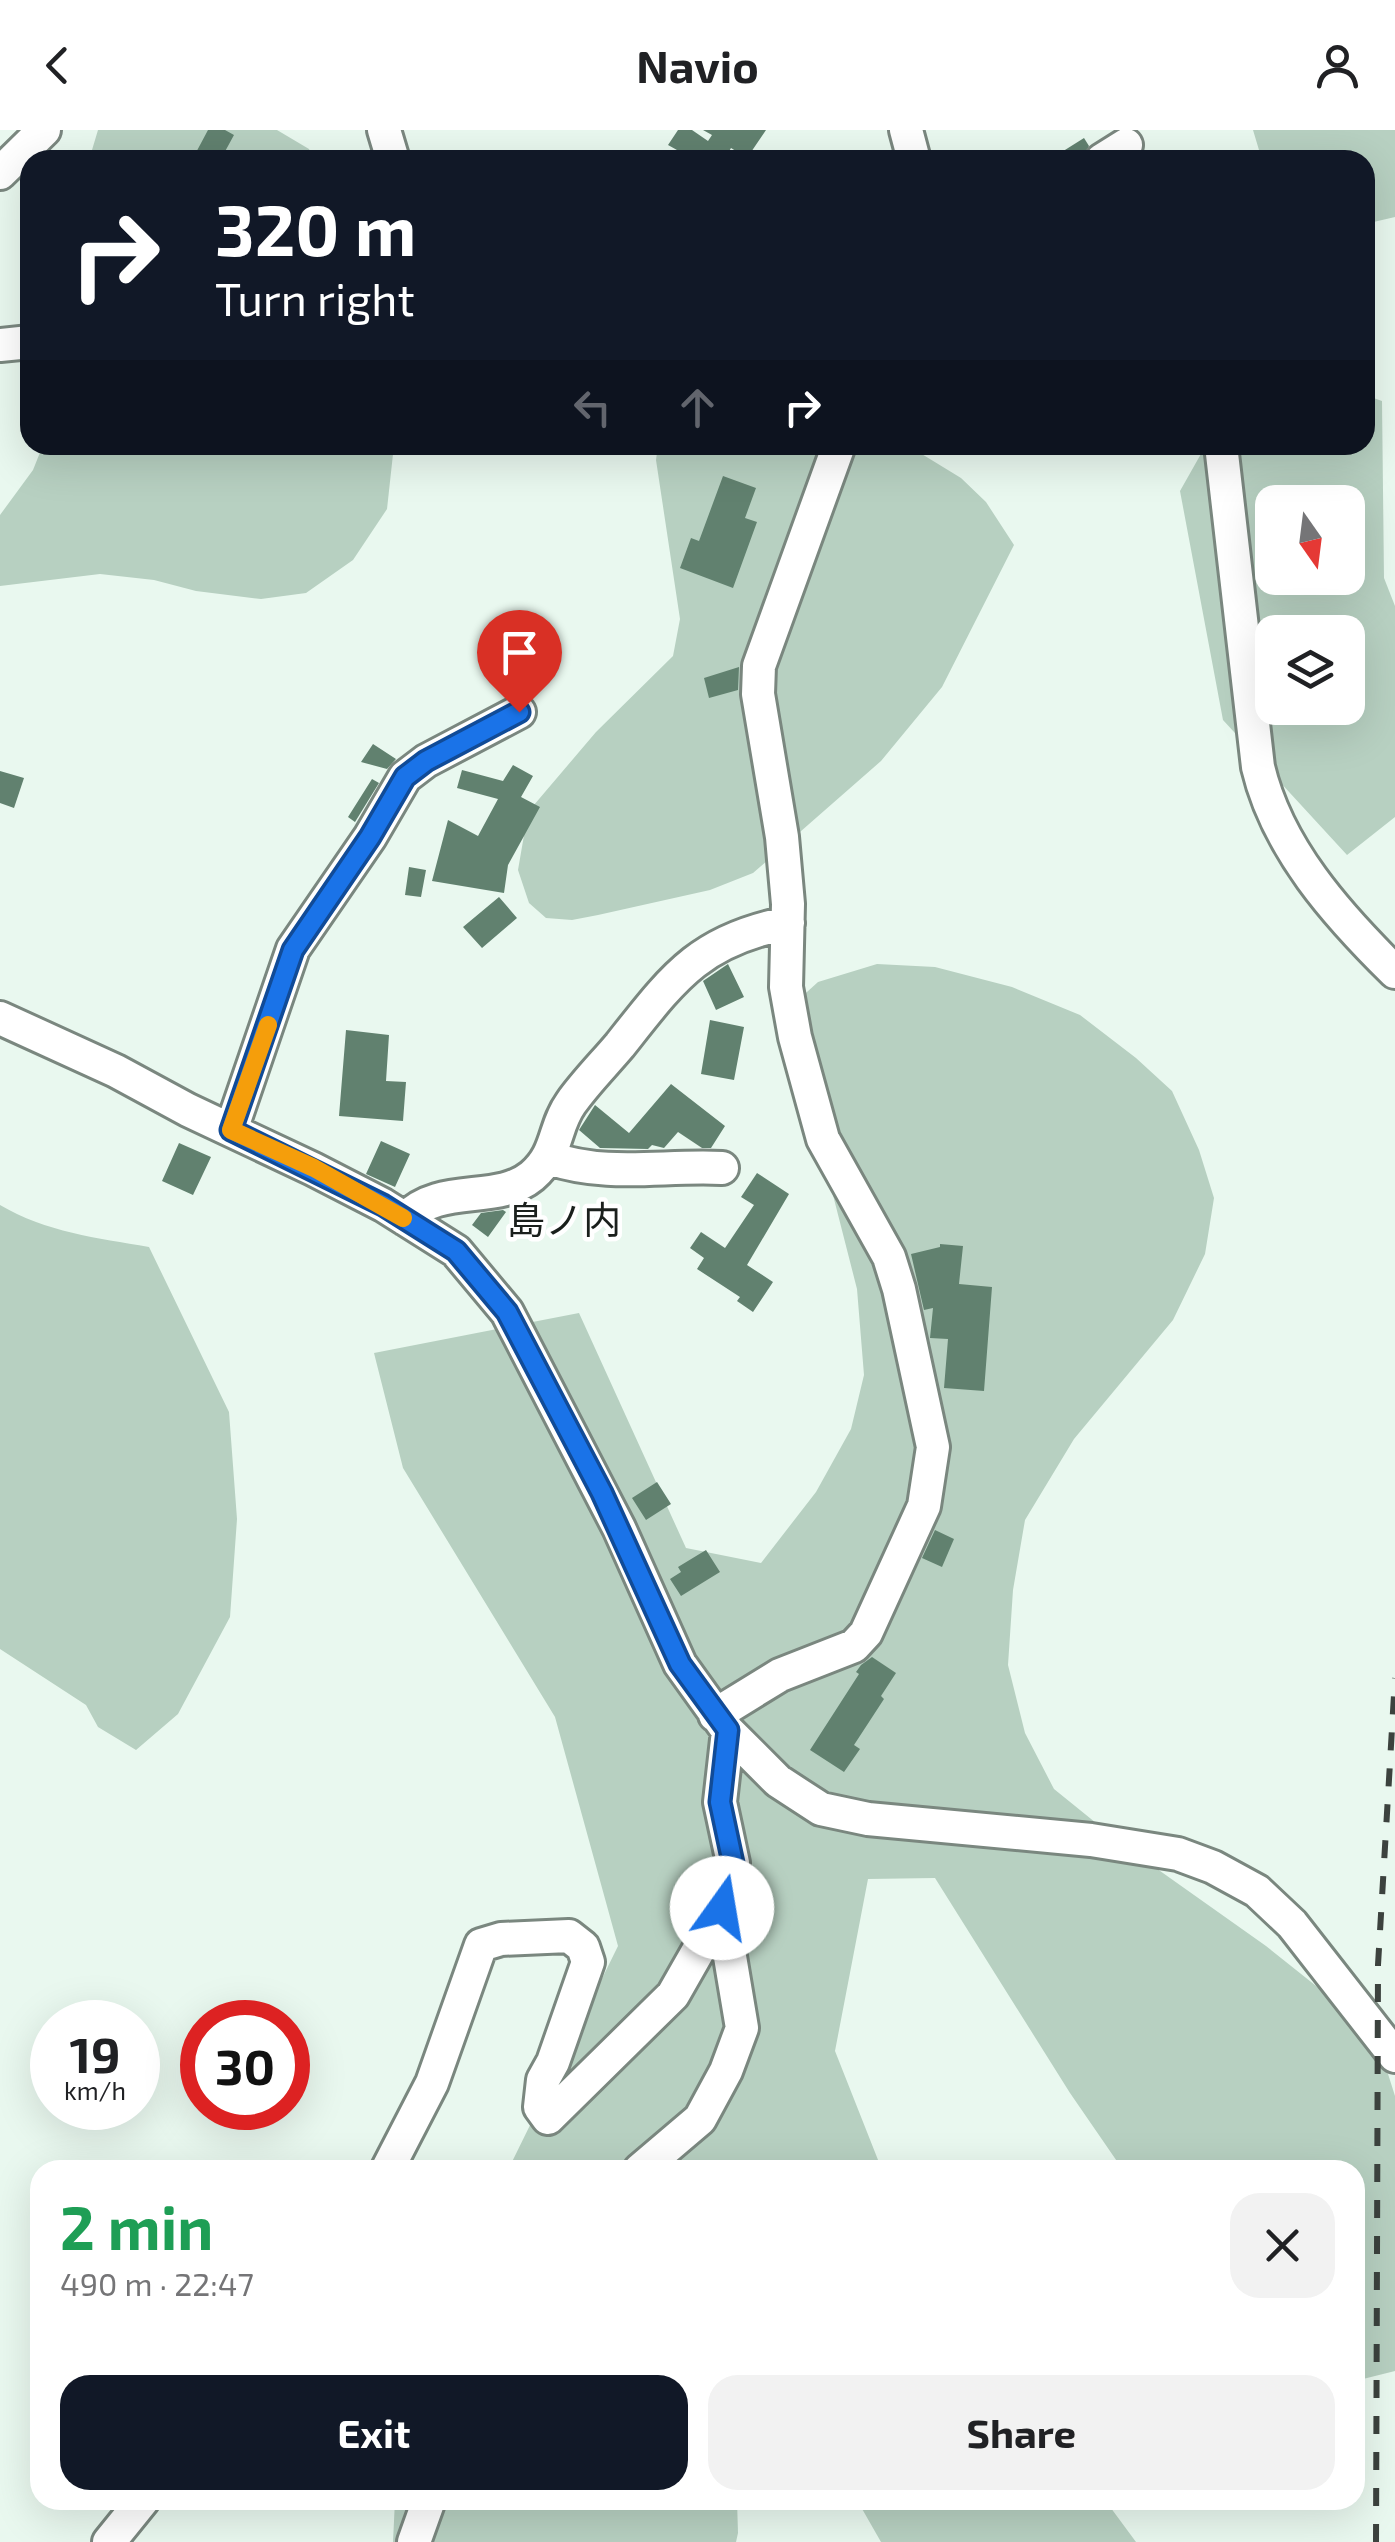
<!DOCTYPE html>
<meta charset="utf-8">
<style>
body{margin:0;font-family:"Exo 2","Noto Sans JP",sans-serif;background:#f2f2f2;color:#202124;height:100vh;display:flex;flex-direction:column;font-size:38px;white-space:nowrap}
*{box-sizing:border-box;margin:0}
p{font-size:32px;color:#757577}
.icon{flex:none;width:55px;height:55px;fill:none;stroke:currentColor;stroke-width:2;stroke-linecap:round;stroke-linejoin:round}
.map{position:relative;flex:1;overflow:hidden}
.panel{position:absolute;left:30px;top:2030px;width:1335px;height:350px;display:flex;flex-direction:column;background:#fff;border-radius:30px;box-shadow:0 10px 40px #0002}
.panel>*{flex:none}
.banner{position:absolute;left:20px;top:20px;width:1355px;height:305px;border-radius:30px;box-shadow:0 10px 40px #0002;background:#111827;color:#fff;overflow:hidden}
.needle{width:65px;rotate:166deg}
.fabs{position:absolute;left:1255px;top:355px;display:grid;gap:20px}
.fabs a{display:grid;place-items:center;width:110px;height:110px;border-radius:20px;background:#fff;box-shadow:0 10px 40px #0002;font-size:50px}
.speed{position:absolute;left:30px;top:1870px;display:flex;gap:20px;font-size:50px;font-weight:700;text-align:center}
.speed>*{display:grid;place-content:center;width:130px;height:130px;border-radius:50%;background:#fff;box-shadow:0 10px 40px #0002;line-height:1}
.speed small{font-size:25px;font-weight:400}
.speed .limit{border:15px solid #d22;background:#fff;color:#111}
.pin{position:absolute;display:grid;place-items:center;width:85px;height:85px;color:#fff;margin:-102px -42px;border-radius:50% 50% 50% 0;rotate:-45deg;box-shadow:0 0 10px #0007}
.pin .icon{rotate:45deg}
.me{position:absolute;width:110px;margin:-55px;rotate:13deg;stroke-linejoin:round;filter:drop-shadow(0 0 8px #0008)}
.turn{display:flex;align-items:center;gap:35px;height:210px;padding:0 30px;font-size:45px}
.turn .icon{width:130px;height:130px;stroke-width:2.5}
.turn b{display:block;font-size:70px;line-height:85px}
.lanes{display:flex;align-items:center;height:95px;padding:0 30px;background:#0003;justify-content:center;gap:50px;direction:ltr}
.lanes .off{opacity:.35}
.round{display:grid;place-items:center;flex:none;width:105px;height:105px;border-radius:30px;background:#f2f2f2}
.head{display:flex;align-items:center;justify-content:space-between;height:170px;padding:0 30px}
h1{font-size:60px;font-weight:700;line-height:75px;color:#1e9e55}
.action{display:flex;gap:20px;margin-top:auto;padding:20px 30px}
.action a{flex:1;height:115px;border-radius:30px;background:#111827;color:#fff;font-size:40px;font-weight:700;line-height:115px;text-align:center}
.action a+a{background:#f2f2f2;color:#202124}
header{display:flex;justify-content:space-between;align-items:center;height:130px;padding:0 30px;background:#fff;font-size:45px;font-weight:700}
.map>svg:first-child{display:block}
</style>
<header><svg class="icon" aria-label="back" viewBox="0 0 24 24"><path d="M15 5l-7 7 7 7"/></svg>Navio<svg class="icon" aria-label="person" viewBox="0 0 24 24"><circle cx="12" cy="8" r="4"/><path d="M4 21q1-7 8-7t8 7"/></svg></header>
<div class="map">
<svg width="1395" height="2412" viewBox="0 0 1395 2412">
<rect width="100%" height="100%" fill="#e9f8ef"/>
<path fill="#b7d0c1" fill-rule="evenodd" d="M98,0H277L309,19L314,30H89Z
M1253,0H1395V87L1365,94V30H1262Z
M1365,265L1382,271L1384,448L1395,476V687L1347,725L1223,590L1180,361L1206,315H1365ZM1272,372H1348V448H1272ZM1272,502H1348V578H1272Z
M43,315H394L387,379L353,430L306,463L261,469L196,461L154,450L100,444L0,456V385L33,340Z
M658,315H907L961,348L986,372L1014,415L942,557L881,631L753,743L710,760L598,785L572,790L546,788L529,773L518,740L528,682L596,602L673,526L680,489L656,330Z
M877,834L935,837L1012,857L1080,885L1136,928L1172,961L1199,1020L1214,1068L1205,1124L1173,1190L1074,1309L1025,1390L1013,1460L1008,1535L1025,1603L1054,1659L1122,1714L1266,1816L1335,1871L1382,1925L1395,1966V2241L1355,2251V2040H1123L1070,1963L935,1748L868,1749L835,1921L882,2040H508L618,1816L555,1587L403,1338L374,1223L579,1183L686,1418L761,1433L816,1362L851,1299L864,1245L857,1159L786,881L818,852Z
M0,1075C46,1102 97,1108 149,1117L229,1282L237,1389L230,1487L178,1584L136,1620L98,1597L86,1575L0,1519Z
M395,2370H737L738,2403L736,2412H393Z
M857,2370H1105L1136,2412H881Z"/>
<path fill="#61816f" d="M208,0H225L234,5L222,27L215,23L211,30H192Z
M678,0H692L708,11L712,5L703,0H766L747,28L731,18L724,30H670L677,20L668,15Z
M1084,8L1089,16L1082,30H1049Z
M723,346L756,358L745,388L757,392L733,458L680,438L691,408L699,411Z
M739,537L738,560L709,568L704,548Z
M373,614L396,629L387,639L361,632Z
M513,635L533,646L521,667L540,677L508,735L504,763L432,751L448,690L478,706L498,669L457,658L462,640L503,651Z
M0,641L24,648L14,678L0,673Z
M372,649L379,653L355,692L348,687Z
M409,737L426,740L421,767L405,765Z
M499,767L517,788L482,818L463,797Z
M728,834L744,867L716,880L703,851Z
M710,890L744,897L734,950L701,944Z
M346,900L389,905L386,951L406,952L403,991L339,986Z
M671,954L725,996L711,1018H702L678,1002L664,1018L652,1015L648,1019L600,1018L579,1000L595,975L629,1003Z
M381,1011L410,1024L395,1057L366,1044Z
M179,1013L211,1027L193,1065L162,1051Z
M757,1043L789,1064L747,1135L773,1152L753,1182L737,1171L740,1167L697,1139L704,1128L690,1118L701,1102L725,1118L754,1075L741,1067Z
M503,1080L506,1082L488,1107L472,1095L481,1083Z
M940,1114L963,1116L959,1154L992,1157L984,1261L944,1258L948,1209L930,1208L933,1178L924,1180L911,1124L940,1117Z
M657,1352L671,1374L646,1390L632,1368Z
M935,1400L954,1409L942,1437L922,1428Z
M706,1420L720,1442L681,1466L670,1449L681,1442L678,1437Z
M872,1527L896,1543L881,1566L884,1569L854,1615L860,1619L844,1642L810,1620L859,1544L856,1542L861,1535Z"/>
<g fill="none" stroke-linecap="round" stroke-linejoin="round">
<g stroke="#7a877f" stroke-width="38">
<path id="minor" d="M384,0L393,30
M906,0L914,30
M1102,30L1126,15
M0,43L44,0
M0,215L30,212
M1221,315L1258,637C1277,718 1337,785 1395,842
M0,888L116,941L188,980L313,1039L383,1075L456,1121L507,1182L619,1398L680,1534L728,1601L778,1651L821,1679L868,1689L1091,1710L1178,1724L1213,1737L1257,1761L1292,1794L1395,1926
M231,1000L293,819L370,707L405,647L426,631L519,582
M549,1028C609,1048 661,1035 722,1038
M405,1089C440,1052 497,1075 532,1046C559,1023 553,998 571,973C585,953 604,934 620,915C673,848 699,810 788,793
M715,1585L780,1545L854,1516L866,1503L924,1376L933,1317L899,1159L889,1127L823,1009L795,907L786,857L788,774L782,707L758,564L759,536L839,315
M387,2040L432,1953L481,1815L501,1809L569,1806L583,1817L588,1832L553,1932L543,1950L540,1977L548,1988L673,1865L722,1779
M640,2040L700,1989L726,1941L742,1898L722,1779L733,1733L720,1672L728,1601
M109,2412L143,2370
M414,2412L429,2370"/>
</g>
<use href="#minor" stroke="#fff" stroke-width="32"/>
<path stroke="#3c423e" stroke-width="6" stroke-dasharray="18 18" stroke-linecap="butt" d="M1376,2412L1378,1835L1395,1548"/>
</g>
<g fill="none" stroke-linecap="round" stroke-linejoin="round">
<g stroke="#114b97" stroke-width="25">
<path id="route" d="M519,582L426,631L405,647L370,707L293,820L231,1000L383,1075L456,1121L507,1182L602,1363L680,1534L728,1600L720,1672L733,1733L722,1778"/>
</g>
<use href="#route" stroke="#1a73e8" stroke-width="18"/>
<path stroke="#f59e0b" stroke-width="18" d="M268,895L231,1000L314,1038L403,1088"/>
</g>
<g text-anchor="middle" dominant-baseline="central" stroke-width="9" stroke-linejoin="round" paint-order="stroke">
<g font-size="38" fill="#1a1f1c" stroke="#fff">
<text x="564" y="1089">島ノ内</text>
</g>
</g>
</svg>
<div class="fabs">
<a><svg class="needle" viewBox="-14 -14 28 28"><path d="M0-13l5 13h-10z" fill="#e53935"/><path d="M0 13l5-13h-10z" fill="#757577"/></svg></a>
<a><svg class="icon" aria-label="layers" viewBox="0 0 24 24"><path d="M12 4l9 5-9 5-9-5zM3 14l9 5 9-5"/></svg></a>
</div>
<div class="speed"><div>19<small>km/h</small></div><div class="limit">30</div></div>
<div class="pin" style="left:519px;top:582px;background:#d93025"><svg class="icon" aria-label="arrive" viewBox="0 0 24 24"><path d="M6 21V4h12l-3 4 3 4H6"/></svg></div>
<svg class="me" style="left:722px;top:1778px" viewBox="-20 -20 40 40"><circle r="19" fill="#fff"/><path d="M0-13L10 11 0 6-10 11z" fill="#1a73e8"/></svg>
<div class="banner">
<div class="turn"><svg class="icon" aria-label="right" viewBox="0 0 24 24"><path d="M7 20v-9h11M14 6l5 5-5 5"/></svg><div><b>320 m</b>Turn right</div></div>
<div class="lanes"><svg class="icon off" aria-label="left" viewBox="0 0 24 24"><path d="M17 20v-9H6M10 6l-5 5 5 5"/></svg><svg class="icon off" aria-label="ahead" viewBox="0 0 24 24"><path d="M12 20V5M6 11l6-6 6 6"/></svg><svg class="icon" aria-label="right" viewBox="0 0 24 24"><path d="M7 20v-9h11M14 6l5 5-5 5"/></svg></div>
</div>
<section class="panel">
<div class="head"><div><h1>2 min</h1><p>490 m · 22:47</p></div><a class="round"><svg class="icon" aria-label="close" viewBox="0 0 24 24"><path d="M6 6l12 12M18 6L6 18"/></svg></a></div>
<div class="action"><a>Exit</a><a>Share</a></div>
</section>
</div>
